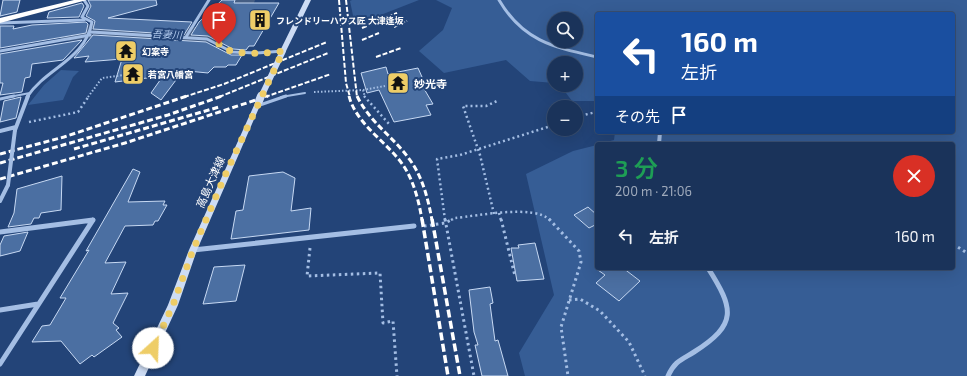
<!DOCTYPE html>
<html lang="ja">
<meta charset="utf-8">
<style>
body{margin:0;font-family:"Exo 2","Noto Sans JP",sans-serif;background:#233b60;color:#f1f3f6;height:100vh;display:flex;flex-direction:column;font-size:15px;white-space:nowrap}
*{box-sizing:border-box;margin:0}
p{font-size:13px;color:#9faabb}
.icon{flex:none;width:22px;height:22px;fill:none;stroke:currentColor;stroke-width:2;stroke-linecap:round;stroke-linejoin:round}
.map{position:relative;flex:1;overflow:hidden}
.side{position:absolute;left:595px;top:142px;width:360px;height:128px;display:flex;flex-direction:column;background:#1a335a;border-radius:4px;box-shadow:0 4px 16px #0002,0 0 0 1px #384e70}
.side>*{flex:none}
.top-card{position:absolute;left:595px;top:12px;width:360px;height:122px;border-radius:4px;box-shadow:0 4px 16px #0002,0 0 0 1px #384e70;background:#1a4fa0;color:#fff;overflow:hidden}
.buttons{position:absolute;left:547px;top:12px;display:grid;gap:8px}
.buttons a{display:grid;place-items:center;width:36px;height:36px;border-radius:50%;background:#1a335a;box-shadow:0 4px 16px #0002,0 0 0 1px #384e70;font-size:20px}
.pin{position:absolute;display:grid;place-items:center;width:34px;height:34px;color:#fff;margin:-41px -17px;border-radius:50% 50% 50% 0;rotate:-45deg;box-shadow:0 0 4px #0007}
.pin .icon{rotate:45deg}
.me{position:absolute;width:44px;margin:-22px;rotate:25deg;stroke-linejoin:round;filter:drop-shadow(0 0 3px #0008)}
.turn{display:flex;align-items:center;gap:14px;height:84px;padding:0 20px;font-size:18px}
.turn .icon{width:52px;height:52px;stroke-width:2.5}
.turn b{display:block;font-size:28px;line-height:34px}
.then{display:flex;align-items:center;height:38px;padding:0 20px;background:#0003;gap:8px;font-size:15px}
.round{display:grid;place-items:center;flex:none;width:42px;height:42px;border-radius:21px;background:#233b60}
.head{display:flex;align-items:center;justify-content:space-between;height:68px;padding:0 20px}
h1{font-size:24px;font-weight:600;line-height:30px;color:#1e9e55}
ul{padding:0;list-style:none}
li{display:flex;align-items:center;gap:12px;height:52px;padding:0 20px}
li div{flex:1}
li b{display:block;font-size:15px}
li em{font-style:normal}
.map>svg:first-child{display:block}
</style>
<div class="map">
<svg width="967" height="376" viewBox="0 0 967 376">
<rect width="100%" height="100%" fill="#234478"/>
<path fill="#365d95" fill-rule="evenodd" d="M352,0H419L355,25L350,1Z
M436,0H967V376H525L519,353L554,295L526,174L573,151L597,145V268H953V144H599L614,140L615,132H953V14H597V101H572L560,85H576V63H554V83L530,81L506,60L444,73L419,51L443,30L452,8ZM554,19H576V41H554Z
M61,70L79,71L73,77L63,100L28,105L44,85Z"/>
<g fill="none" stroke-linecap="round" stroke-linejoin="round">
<path fill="#455e84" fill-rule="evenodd" d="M235,0H255C251,11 246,34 234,39C228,42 221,42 215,43L100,37L69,41L61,39L58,34L61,29L100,23L220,28Z"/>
</g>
<path fill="#4b6fa2" stroke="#c7d9f3" d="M3,0H20L17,12L0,16Z
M88,0H156L157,5L108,18L192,22L184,35L93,29L95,21L86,16L91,6Z
M222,0H235L234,3H279L254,46H249L246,50L233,49L208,36L191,35L199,22Z
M82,3L84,6L79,17L47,18L49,12Z
M86,22L88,24L86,33L0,48V26H14L13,29L32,25Z
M93,35L206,42L231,55H242L236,65H228L226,67H214L208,73L188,71L185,76H179L161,100L151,93L163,76L115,82L122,59L85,62L89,56L74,58Z
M82,40L63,60L32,64L30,77L25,78L22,92L0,95L3,83H0V54Z
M386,67L388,74L418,68L426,86L423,87L433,104L426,105L431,115L394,122L379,90L367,93L361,73Z
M21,97L16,118L0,122L4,101Z
M133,169L140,172L128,202L165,201L163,205H167L158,221H155L153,225L125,226L105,263L126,262L111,294L128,293L113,323L119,328L116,330L122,337L94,357L92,355L80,364L61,341L32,342L42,326L50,325L66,298H60L89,250L86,251Z
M283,172L295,178L291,211L311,208L309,230L231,239L236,211L243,210L249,176Z
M62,176L61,210L41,213L39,218H34L31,224L8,227L14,213L17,189Z
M588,207L597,215V224L589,228L574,215Z
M28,232L20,251L0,256V245L4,236Z
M535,243L544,279L517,281L511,248H519L518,245Z
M245,265L236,301L203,304L214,267Z
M595,268H623L640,281L619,301L596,283L605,275Z
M490,287L493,303L490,304L495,341L498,340L508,376H482L475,345H478L474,332L469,290Z"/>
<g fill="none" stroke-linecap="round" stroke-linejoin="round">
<path stroke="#a4bee4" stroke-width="2" stroke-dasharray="1.5 2" stroke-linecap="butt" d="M363,90L385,86
M314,92L363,90L365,97
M88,97L102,78L124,75"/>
<path stroke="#a4bee4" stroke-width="2.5" stroke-dasharray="2 3" stroke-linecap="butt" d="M364,96L390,125
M576,117L596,112
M29,122L78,112L89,96
M499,213L501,220
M494,214L480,155L463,106H486L497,101
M445,220L437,159L460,155L554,125
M451,220L455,218C477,216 534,204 550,220"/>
<path stroke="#a4bee4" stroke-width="3" stroke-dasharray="2.5 3.5" stroke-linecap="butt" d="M445,219L474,376
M501,219L515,276
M549,219L579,251L581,262L561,327L568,376
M424,226L445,223L453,219
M953,244L967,253
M310,248L307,276L380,273L383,323L393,321L397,376
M569,300L580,299L600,311L629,342L645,376"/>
<path stroke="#a4bee4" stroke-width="2" d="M9,97L30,93
M281,97L305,93"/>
<path stroke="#a4bee4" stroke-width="3" d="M0,99L14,96
M257,106L286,96"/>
<path stroke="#a4bee4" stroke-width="3" d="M499,0C523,41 553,47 597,57
M0,23L84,20
M91,32L207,39L232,52L257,53L283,51
M186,37L209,0
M0,51L90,35
M27,97C47,67 85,60 92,22L82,17L88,6L84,0"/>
<path stroke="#a4bee4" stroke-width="4" d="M15,130L28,96
M0,131L16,127
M659,144L660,132
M0,201L8,185
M91,220H93"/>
<path stroke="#a4bee4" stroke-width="5" d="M0,232L93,220
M193,250L414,226
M0,310L38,304
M0,364L93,220
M668,376C675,361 681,360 694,352C738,324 734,309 708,268"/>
<path fill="#cddcf4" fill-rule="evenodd" d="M305,0H311L286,51L285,52H281L280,51Z
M259,99L262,101L197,250L178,305L145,376H134L168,305L189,250L256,101Z"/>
<path fill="#fff" fill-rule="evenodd" d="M74,0H87L0,23V18Z"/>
<path stroke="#fff" stroke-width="2" stroke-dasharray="5 2" stroke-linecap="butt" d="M339,0L346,83L350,97
M346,0L357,97
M394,27L407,21
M362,28L397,13
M362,40L379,33
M376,57L401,48
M184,97L224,84L327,42
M219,97L328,53
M265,97L331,74"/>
<path stroke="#fff" stroke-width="3" stroke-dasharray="6 3" stroke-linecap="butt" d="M349,96C356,124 387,142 403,165C414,181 419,202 422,220
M357,96C371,124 393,136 410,160C423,178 428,199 432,220
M74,149L219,107
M0,154L64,137L187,96
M0,163L168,115L222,96
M0,179L125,143L268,96"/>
<path stroke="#fff" stroke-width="3.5" stroke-dasharray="8 3.5" stroke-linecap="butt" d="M422,219L448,376
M432,219L460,376"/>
<path stroke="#a4bee4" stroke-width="4" d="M8,185L15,130"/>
<path stroke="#cddcf4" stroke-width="6" d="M261,97L283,51"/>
<path stroke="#cddcf4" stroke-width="8" d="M259,101L261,96"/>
</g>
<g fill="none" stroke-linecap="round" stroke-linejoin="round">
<path stroke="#eecd67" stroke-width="7" stroke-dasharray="0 12.6" d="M153,348L173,305L193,250L227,171L283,51C268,53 229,57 219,44"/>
</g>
<defs>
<g id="building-square" transform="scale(1.15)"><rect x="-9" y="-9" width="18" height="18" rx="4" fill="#eecd67" stroke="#234478"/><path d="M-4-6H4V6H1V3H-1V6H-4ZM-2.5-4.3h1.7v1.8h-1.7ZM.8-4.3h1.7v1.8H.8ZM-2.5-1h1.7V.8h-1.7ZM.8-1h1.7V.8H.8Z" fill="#111"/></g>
<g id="temple-square" transform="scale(1.15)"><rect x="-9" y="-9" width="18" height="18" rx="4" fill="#eecd67" stroke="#234478"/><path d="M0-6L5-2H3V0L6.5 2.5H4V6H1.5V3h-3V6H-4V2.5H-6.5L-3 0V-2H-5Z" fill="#111"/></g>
</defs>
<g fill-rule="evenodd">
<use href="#building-square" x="260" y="20"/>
<use href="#temple-square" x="126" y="51"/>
<use href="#temple-square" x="133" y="74"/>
<use href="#temple-square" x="398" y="83"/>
</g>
<g text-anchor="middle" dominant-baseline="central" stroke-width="4" stroke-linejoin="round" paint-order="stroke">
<g font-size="9" font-weight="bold" fill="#fff" stroke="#234478" text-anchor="start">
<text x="276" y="20">フレンドリーハウス匠 大津逢坂</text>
<text x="142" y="51">幻案寺</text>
<text x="148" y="74">若宮八幡宮</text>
</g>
<g font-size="10" font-style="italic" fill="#afc8ec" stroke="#234478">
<text transform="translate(167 34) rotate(3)">吾妻川</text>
</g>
<g font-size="11" font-weight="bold" fill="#fff" stroke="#234478" text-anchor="start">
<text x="414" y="83">妙光寺</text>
</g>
<g font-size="11" fill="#fff" stroke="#234478">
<text transform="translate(210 182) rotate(-66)">高島大津線</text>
</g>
</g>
</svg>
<div class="buttons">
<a><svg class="icon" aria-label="search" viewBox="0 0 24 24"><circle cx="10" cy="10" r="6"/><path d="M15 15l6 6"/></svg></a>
<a>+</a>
<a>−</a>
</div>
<div class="pin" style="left:219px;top:44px;background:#d93025"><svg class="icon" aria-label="arrive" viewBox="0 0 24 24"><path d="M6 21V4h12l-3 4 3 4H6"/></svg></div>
<svg class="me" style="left:153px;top:348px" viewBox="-20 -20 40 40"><circle r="19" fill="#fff"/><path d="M0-13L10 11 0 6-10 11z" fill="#eecd67"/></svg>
<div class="top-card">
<div class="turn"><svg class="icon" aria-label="left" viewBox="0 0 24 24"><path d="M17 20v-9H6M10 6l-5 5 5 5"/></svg><div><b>160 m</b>左折</div></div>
<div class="then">その先<svg class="icon" aria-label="arrive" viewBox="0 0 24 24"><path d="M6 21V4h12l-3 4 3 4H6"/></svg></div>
</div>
<section class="side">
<div class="head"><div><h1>3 分</h1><p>200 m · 21:06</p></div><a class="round" style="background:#d93025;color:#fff"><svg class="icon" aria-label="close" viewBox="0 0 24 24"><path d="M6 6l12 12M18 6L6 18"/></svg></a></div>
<ul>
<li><svg class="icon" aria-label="left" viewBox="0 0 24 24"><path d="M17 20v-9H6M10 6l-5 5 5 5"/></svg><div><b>左折</b></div><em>160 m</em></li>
</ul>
</section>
</div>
